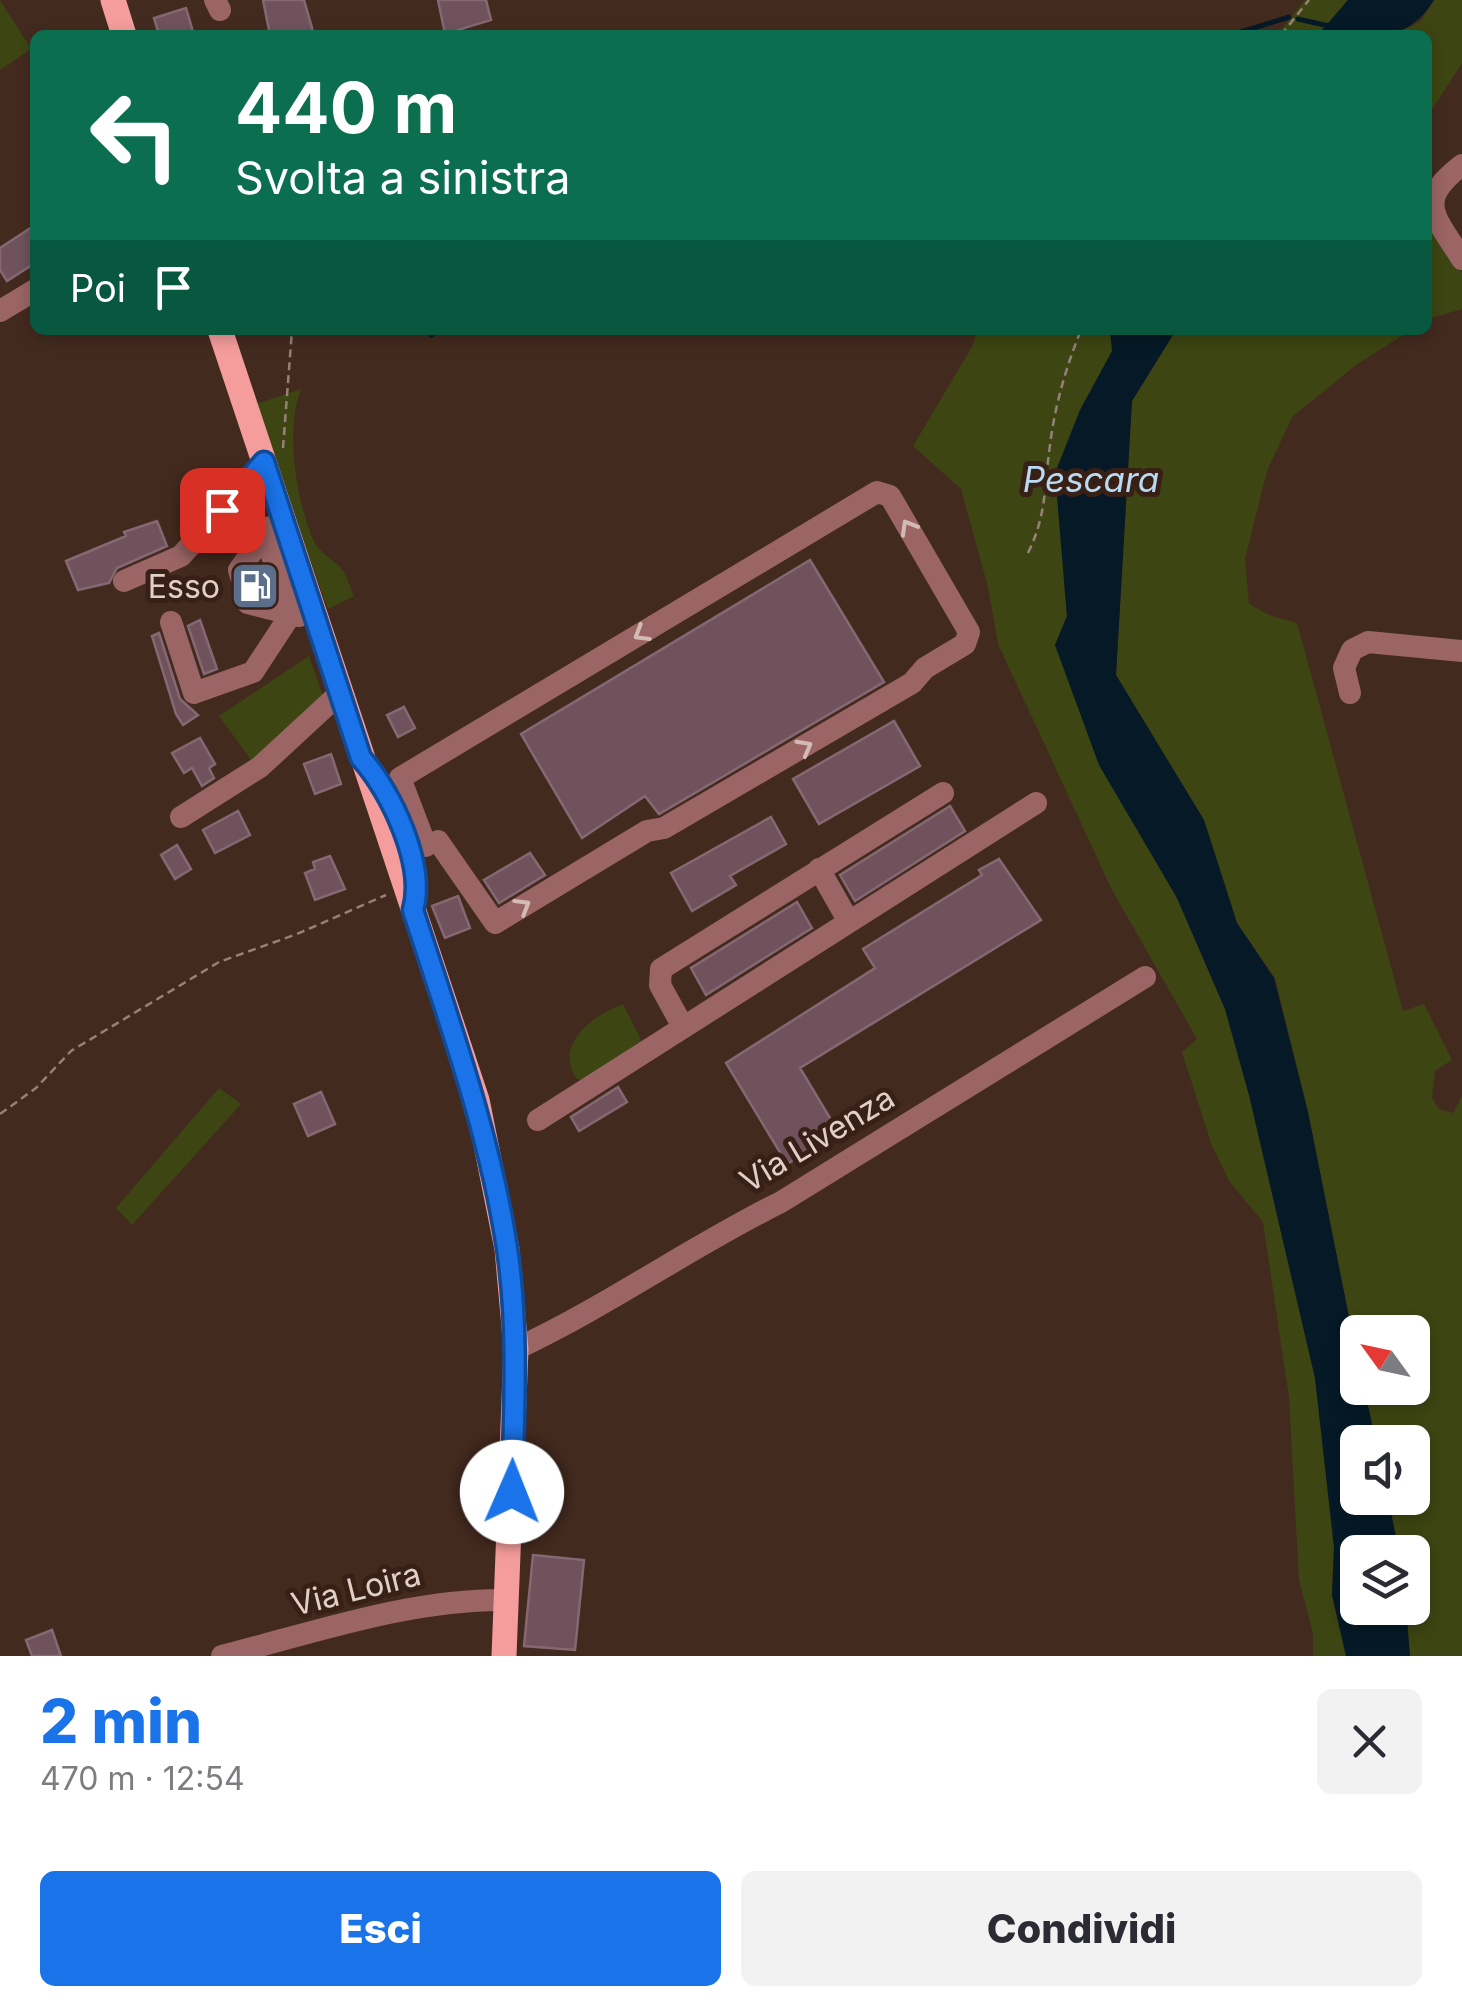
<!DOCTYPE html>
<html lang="it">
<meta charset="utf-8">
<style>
body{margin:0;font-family:Inter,sans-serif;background:#f2f2f3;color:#2b2b33;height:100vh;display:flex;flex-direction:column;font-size:38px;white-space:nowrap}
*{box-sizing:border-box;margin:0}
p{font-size:32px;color:#7c7c81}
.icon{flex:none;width:55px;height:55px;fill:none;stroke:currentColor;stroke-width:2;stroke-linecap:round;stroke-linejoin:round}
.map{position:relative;height:1656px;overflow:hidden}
.sheet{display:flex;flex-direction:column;background:#fff;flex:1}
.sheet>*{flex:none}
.top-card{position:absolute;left:30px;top:30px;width:1402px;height:305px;border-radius:15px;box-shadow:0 5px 15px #0003;background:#0b6e4f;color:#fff;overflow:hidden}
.needle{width:65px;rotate:303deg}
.controls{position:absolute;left:1340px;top:1315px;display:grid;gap:20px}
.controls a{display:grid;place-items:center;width:90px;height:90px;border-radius:15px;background:#fff;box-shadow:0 5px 15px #0003;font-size:50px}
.pin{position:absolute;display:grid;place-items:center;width:85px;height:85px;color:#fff;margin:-42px;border-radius:20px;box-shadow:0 5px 15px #0006}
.me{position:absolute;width:110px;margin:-55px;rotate:1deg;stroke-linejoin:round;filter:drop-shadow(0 0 8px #0008)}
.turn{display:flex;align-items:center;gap:35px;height:210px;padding:0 40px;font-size:45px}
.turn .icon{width:130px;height:130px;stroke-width:2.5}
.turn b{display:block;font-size:70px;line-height:85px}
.then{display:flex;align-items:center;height:95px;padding:0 40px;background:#0003;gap:20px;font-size:38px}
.round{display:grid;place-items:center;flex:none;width:105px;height:105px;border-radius:15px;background:#f2f2f3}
.summary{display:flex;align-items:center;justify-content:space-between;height:170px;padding:0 40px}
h1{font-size:60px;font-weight:800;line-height:75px;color:#1a73e8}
.cta{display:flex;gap:20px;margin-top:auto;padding:20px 40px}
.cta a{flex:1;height:115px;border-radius:15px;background:#1a73e8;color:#fff;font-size:40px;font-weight:800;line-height:115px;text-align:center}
.cta a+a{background:#f2f2f3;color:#2b2b33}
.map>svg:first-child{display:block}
</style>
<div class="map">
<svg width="1462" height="1656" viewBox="0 0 1462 1656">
<rect width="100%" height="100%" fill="#432a1f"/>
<path fill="#3d4512" d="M0,0L31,49L0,70Z
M1305,0H1348L1318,35H1277Z
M1434,0H1462V63L1428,116V35H1393L1421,21Z
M1428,225L1462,273V309L1428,319Z
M977,330H1110L1113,351L1080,410L1064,584L1067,617L1055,645L1177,898L1225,1009L1249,1095L1315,1378L1334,1547L1332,1595L1346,1656H1313V1633L1299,1580L1289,1398L1263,1222L1229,1181L1211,1143L1182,1052L1197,1039L1112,890L998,644L988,587L961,489L913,446L973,345Z
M1176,330H1411L1356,365L1292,417L1267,471L1245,559L1249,604L1269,615L1297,623L1403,1011L1424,1004L1452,1060L1435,1071L1432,1098L1439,1109L1453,1113L1462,1096V1656H1410L1406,1608H1412V1552H1399L1388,1498H1412V1442H1376L1364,1388H1412V1332H1358L1357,1357L1308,1112L1275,978L1237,923L1204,820L1116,675L1132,401Z
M301,389C285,429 296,502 314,541C320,554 332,558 341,568C347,575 350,588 354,596L328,609L253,405Z
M309,656L324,699L254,764L219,716Z
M623,1004L643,1044L586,1082L576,1078C554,1044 593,1015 623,1004Z
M219,1088L241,1104L132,1225L116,1208Z"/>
<path fill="#051926" d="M1348,0H1434C1405,47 1367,35 1318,35Z
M1110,330H1176L1132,401L1116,675L1204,820L1237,923L1274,978L1308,1112L1357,1357L1358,1388H1364L1376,1442H1358V1498H1388L1399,1552H1358V1608H1406L1410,1656H1346L1332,1595L1334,1547L1315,1378L1249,1095L1225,1009L1177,898L1099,765L1055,645L1067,616L1055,473L1080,410L1112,351Z"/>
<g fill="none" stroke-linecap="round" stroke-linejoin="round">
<path stroke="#051926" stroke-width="5" d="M1298,19L1329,26
M1231,35L1289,17
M431,335L441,330"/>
</g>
<path fill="#6f525c" stroke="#866872" stroke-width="2.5" d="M263,0H304L314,35H270Z
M438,0H486L491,20L445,34Z
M186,8L194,35H159L154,18Z
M35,225V263L7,281L0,270V248Z
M157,521L167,546L117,568L109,583L78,590L66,561L126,536L124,532Z
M810,560L884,682L659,814L645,796L582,838L521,734Z
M200,620L217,669L204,674L188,626Z
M159,633L180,699L198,715L183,725L176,714L152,636Z
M404,707L415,728L398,737L387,715Z
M894,721L920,766L819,824L793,779Z
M200,738L215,764L209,768L214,778L202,786L192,768L184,773L172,753Z
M331,754L341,784L315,794L304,764Z
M950,806L965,831L855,901L840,875Z
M238,811L250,835L215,853L203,830Z
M771,817L786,844L730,876L736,885L692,911L671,873Z
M177,845L191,869L175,879L161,855Z
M530,853L545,875L499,903L484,880Z
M330,856L345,889L315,900L305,873L315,869L313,862Z
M999,859L1041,920L800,1068L839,1133L787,1164L726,1063L875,968L863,949L982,875L979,870Z
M458,896L470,928L445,938L432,906Z
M797,902L812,928L706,995L691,968Z
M618,1087L627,1102L579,1131L571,1117Z
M321,1092L335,1124L308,1136L294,1104Z
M533,1555L584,1560L575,1650L524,1646Z
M52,1630L61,1656H32L26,1640Z"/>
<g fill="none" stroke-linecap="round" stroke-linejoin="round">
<path stroke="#5b4338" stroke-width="22" stroke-dasharray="22 11" stroke-linecap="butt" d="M254,572L262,597"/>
<path stroke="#968178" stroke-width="2.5" stroke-dasharray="8 5" stroke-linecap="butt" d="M1281,35L1309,0
M283,448L292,330
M1028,553C1047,514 1044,487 1050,445C1055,405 1066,367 1081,330
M0,1114L36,1088L71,1051L219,962L297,934L386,895"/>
<path stroke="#9a6564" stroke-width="22" d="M215,0L220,10
M1462,165C1415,201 1434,215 1462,259
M0,311L35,290
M241,577L239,570L270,527
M124,581L181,556L264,462
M247,599L248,603L299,616
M171,622L194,693L253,672L291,614L265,534
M1350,693L1344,668L1352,650L1368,642L1462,651
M181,817L260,767L340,693
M426,846L400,778L877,492L890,496L969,632L965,644L925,668L912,683L664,828L647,831L495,923L438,841
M819,869L849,922
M683,1027L660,985L661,969L943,793
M538,1120L1036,803
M516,1349C608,1306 690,1247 781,1202L1145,977
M222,1656C316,1632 410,1599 507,1600"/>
<path stroke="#f49d9c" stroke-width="25" d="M113,0L124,35
M220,330L477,1100L507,1249L516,1349L504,1656"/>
</g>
<defs><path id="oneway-chevron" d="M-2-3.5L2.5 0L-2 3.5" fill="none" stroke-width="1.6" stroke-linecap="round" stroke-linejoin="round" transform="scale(2.5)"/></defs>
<g stroke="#d3bbb5">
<use href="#oneway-chevron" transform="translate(908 527) rotate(-120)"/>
<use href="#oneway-chevron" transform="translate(641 634) rotate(149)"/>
<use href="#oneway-chevron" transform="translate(805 747) rotate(-29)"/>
<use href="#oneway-chevron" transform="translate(523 906) rotate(-31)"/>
</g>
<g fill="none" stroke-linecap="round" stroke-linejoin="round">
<g stroke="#114b97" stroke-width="25">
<path id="route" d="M222,510L264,462L361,758C391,791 426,865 413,910C449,1022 489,1131 507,1248C519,1329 514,1411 512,1492"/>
</g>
<use href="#route" stroke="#1a73e8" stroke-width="18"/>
</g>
<defs>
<g id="fuel-square" transform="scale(2.5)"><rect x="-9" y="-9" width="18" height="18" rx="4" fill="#5c6f8a" stroke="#392016"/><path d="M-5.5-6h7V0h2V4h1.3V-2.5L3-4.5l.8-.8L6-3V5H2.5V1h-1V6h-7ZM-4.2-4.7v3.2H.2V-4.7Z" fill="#fff"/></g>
</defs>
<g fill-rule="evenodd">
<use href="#fuel-square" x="255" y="586"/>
</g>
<g text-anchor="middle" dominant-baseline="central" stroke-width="10" stroke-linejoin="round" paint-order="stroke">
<g font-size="32" fill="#e1d0c9" stroke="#392016" text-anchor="end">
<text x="220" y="586">Esso</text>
</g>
<g font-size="32" fill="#e1d0c9" stroke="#392016">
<text transform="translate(817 1139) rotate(-31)">Via Livenza</text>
<text transform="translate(356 1589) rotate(-14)">Via Loira</text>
</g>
<g font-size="35" font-style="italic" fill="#b8daf3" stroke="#392016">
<text x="1091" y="479">Pescara</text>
</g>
</g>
</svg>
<div class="controls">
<a><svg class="needle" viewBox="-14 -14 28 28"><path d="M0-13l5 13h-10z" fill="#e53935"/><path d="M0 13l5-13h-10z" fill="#7c7c81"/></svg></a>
<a><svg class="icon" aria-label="sound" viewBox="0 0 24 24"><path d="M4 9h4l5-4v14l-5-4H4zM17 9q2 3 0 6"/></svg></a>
<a><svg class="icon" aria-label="layers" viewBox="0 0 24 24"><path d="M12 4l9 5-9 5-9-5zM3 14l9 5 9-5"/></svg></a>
</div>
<div class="pin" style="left:222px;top:510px;background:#d93025"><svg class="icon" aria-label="arrive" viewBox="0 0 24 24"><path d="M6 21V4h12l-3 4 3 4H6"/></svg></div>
<svg class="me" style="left:512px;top:1492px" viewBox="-20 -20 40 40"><circle r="19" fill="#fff"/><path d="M0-13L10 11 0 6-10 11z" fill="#1a73e8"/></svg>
<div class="top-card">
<div class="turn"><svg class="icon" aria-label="left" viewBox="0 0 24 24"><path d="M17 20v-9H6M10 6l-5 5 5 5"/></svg><div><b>440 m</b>Svolta a sinistra</div></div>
<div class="then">Poi<svg class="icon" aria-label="arrive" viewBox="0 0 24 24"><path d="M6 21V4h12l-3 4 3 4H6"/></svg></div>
</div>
</div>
<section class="sheet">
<div class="summary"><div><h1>2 min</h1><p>470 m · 12:54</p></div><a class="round"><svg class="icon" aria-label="close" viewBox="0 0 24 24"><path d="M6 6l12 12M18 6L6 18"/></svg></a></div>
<div class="cta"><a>Esci</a><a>Condividi</a></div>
</section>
